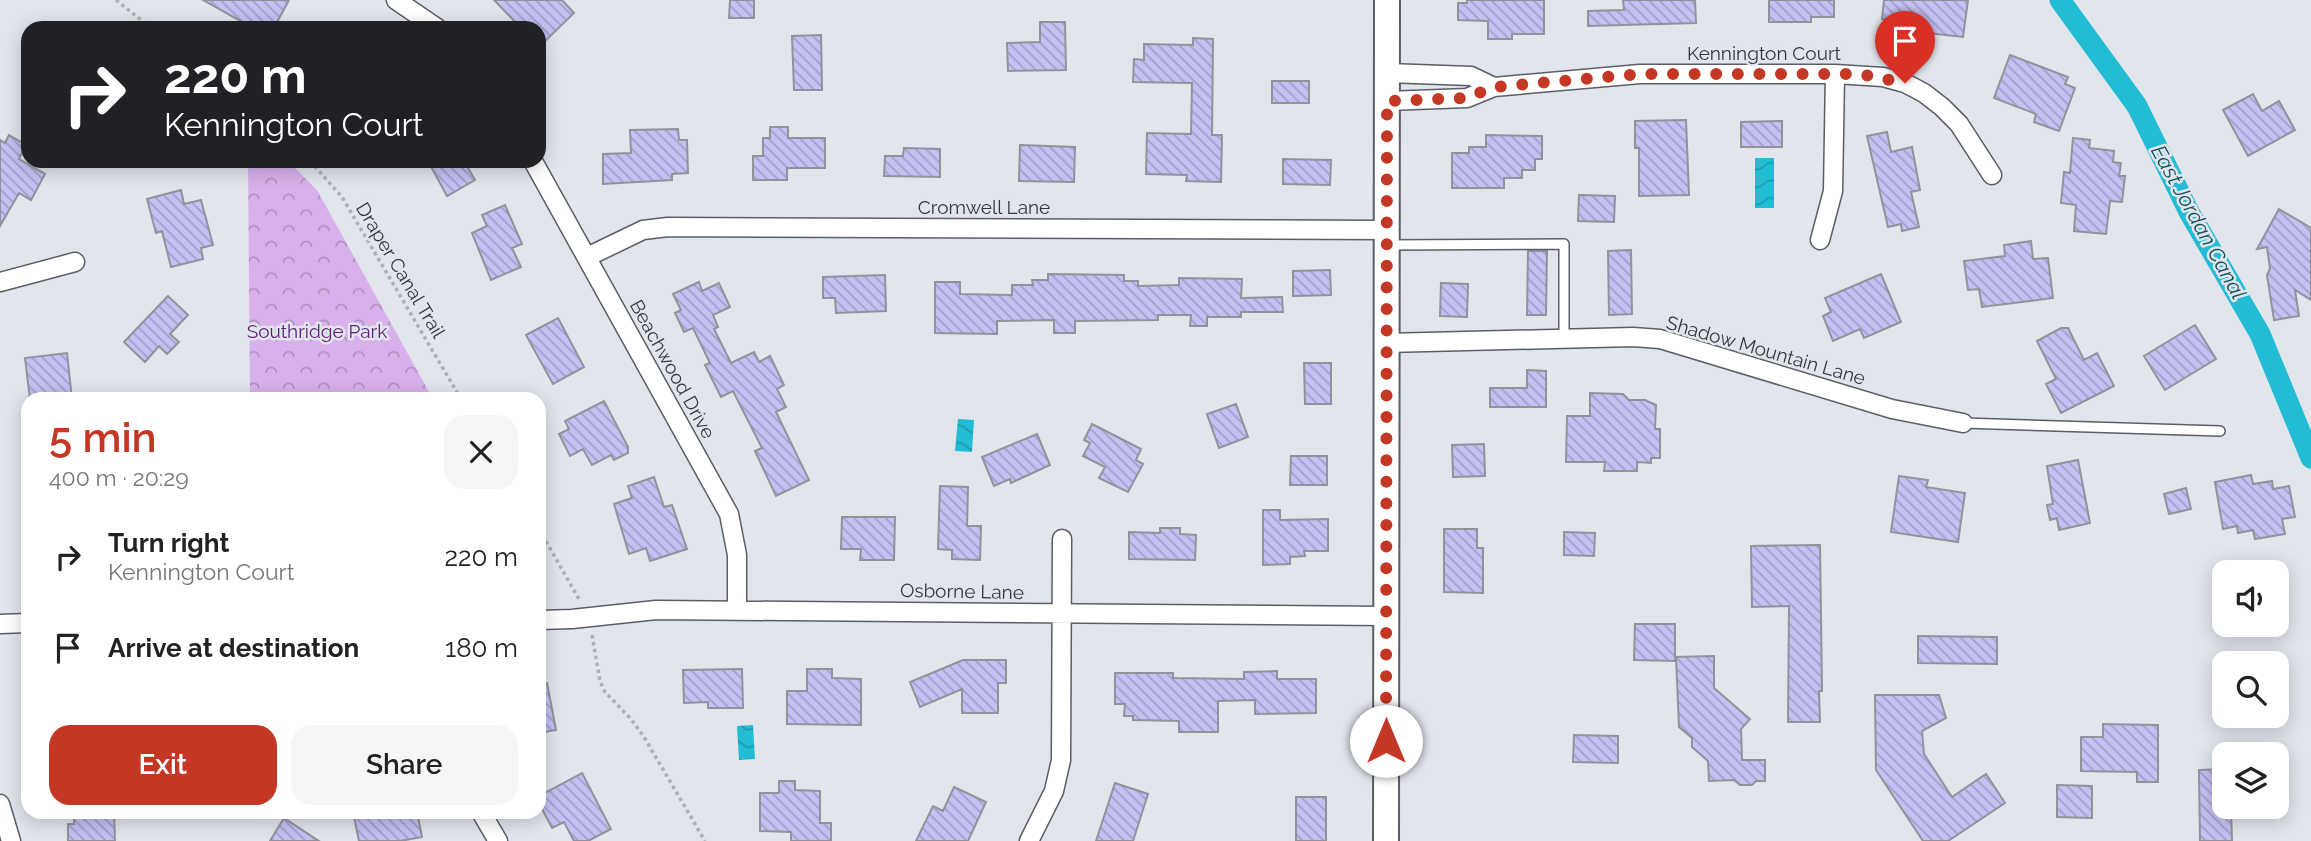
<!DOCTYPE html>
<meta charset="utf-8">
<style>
body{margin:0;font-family:Raleway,sans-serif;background:#f6f6f6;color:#222;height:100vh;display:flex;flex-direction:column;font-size:26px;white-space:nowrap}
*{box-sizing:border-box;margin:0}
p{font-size:23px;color:#767676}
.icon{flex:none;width:38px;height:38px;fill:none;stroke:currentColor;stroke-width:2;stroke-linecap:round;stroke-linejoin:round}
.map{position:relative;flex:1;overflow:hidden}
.drawer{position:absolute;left:21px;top:392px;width:525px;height:427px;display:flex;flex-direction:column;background:#fff;border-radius:21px;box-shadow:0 4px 18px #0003}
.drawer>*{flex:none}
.guide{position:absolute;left:21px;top:21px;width:525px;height:147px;border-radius:21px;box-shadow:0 4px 18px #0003;background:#202124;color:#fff;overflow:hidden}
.fabs{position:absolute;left:2212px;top:560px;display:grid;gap:14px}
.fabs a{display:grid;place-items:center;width:77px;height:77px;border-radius:14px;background:#fff;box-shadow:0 4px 18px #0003;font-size:35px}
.pin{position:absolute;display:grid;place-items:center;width:60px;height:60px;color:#fff;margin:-72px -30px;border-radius:50% 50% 50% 0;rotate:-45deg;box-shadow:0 0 7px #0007}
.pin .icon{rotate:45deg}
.me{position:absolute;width:77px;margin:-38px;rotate:0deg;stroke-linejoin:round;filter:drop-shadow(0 0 5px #0008)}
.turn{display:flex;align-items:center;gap:24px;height:147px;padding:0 28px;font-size:32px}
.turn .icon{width:91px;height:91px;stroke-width:2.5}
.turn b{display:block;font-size:49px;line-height:60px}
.round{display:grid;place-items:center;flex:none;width:74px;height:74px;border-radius:21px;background:#f6f6f6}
.overview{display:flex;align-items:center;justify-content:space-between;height:119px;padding:0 28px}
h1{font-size:42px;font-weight:600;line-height:52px;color:#c33724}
.action{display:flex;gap:14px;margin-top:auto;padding:14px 28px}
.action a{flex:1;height:80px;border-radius:21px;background:#c33724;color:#fff;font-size:28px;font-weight:600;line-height:80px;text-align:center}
.action a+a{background:#f6f6f6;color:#222}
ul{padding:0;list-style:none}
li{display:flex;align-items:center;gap:21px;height:91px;padding:0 28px}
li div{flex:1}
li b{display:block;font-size:26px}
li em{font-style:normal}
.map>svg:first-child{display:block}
</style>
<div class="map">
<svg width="2311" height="841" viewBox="0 0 2311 841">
<defs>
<pattern id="park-crowns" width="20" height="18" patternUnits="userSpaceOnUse" patternTransform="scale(1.75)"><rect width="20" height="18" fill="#d8b1ec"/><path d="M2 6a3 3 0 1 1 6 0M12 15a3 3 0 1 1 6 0" fill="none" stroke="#b091c0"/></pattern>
<pattern id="water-waves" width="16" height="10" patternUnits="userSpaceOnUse" patternTransform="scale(1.75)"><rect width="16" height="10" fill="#23bcd5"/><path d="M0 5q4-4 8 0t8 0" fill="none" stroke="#1f9aae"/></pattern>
<pattern id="building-back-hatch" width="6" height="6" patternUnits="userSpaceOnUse" patternTransform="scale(1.75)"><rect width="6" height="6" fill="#c5c1f5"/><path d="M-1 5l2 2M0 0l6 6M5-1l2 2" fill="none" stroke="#a19ec8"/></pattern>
</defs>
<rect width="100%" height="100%" fill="#e1e5ec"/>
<path fill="url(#park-crowns)" d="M248,161H288L317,190L433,399H250Z"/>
<path fill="url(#water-waves)" d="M1755,158H1774V208H1755Z
M958,419L974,420L972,452L955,451Z
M753,725L755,759L739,760L737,726Z"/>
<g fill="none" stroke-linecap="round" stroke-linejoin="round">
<path stroke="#23bcd5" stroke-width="21" d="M2060,0L2137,106L2189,212L2260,334L2311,458"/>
</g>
<path fill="url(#building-back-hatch)" stroke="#93929a" stroke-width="2" d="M203,0H289L274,28H253Z
M494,0H562L574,13L539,47V28H521Z
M730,0H754V18H729Z
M1467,0H1544V34H1512V39H1488V21L1458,20V3H1467Z
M1623,0H1695L1696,23L1588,26V11L1624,10Z
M1769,0H1834V17H1811V22H1769Z
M1884,0H1968L1963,37L1910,31L1911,23L1882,19Z
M1040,22H1065L1066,70L1008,71L1007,43L1040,42Z
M821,35L822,90H794L792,36Z
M1193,38L1213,39L1212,135H1222L1221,182L1186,181L1187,175L1146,174L1147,133L1191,134L1192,83L1133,82L1134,59L1144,60V44L1193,45Z
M2010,55L2068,77L2065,84L2075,88L2059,131L2034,122L2036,114L1994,98Z
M1272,81H1309V103H1272Z
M2253,94L2262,111L2279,101L2295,130L2248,156L2223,110Z
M1686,120L1689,195L1639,196V148H1635V121Z
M1782,121V147H1741V122Z
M770,127H788V138H825V168H787V180H753V156H763V138H770Z
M678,129L679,140H687L688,173L672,174V180L603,184V154L631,153L630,130Z
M1887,132L1891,152L1912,147L1920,190L1911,192L1919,227L1902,231L1901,224L1888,227L1867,136Z
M9,135L26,145L19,159L45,174L31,200L19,193L0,226V140L5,143Z
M1486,135L1542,136V159H1535V170H1522V178H1504V188H1452V153H1469V147H1486Z
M2073,138L2090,140L2089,148L2114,151L2113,162L2121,163L2119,176H2125L2122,202L2110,201L2106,234L2074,231L2076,205L2061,203L2064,172L2070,173Z
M1020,145L1075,147L1074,182L1019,181Z
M904,148L940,149V177L884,176L885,156H903Z
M1283,159L1331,160L1330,185L1283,184Z
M428,161H464L475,180L447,196Z
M181,190L184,204L201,200L213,245L201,248L203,259L171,267L162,231L156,233L147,199Z
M1579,195L1615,196L1614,222L1578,221Z
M505,205L522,244L512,248L521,267L491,280L472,233L487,226L482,215Z
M2279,209L2311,228V300L2295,290L2299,316L2274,320L2267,275L2270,269L2267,247L2257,249Z
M2031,241L2033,259L2048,258L2053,298L1982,307L1979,289L1968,290L1964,261L2005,256L2004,245Z
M1631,250L1632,314L1609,315L1608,251Z
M1528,251H1547L1546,315H1527Z
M1330,270L1331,295L1293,296V271Z
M1048,274L1124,275V281H1138V286L1179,285V278L1242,279L1241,298L1282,297L1283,312H1241V317H1207V326H1190L1191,315H1158V320L1075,321V333H1054V320L997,321V334L935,333V282H960V294L1012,295V285H1033L1032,280H1048Z
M1881,274L1901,322L1864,338L1860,329L1833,341L1823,316L1831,312L1825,298Z
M885,275L886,311L836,313L835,298H823V277Z
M699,282L702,291L719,283L730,307L713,315L718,327L714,329L731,363L754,352L759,362L770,356L784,385L777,389L786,407L776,412L809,480L776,496L755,451L762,448L733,391L721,397L705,365L710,363L693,328L684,332L675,313L681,310L673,294Z
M1441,283L1468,284L1467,317L1440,316Z
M168,296L188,315L170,334L179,342L167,354L159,346L145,362L124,342Z
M558,318L584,367L553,384L526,335Z
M2195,325L2216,359L2165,390L2144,356Z
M2061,328H2068L2084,360L2097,353L2114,386L2061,413L2046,384L2056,379L2037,341Z
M67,353L72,399H30L25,358Z
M1304,363H1331V404H1305Z
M1527,370L1546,371V407H1490V388H1527Z
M1590,393L1623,394L1629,400H1645L1656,405L1655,429H1660V458H1651V463L1637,462V471H1604L1605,462H1566L1567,416H1590Z
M604,401L628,447V453L614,460L611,455L592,465L583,449L570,456L559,434L569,429L565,421Z
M1236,404L1248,437L1219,448L1207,414Z
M1092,424L1141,449L1136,460L1143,464L1128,492L1099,478L1105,467L1083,456L1090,443L1084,440Z
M1037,434L1050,465L1011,483L1010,479L994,486L982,457Z
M1484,444L1485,476L1453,477L1452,445Z
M1291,456H1327V485H1290Z
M2078,460L2090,523L2059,530L2057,518L2050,520L2047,505L2053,504L2047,466Z
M2251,475L2253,484L2272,481L2273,489L2289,486L2295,517L2282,519L2285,534L2255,539L2253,530L2238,533L2237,526L2223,529L2215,482Z
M1899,476L1928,480L1926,487L1965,493L1958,542L1891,532Z
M654,477L664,507L672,505L687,549L650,561L646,548L629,554L614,504L632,498L628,486Z
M940,486L968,487L967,526H981L980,560L952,559V550L938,549Z
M2186,488L2191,509L2169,514L2164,494Z
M1263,510H1280V520L1328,519V551H1304L1305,556L1290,557V564L1263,565Z
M842,517H895L894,560H860L861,549H841Z
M1160,528H1180V534L1196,535L1195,560L1129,559V532L1160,533Z
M1444,529H1477V548H1483V593L1444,592Z
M1564,532L1595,533L1594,556L1564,555Z
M1820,545L1822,691H1819L1820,722H1788L1789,606L1752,607L1751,546Z
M1635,624H1675V661L1634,660Z
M1918,636L1997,637V664L1918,663Z
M1714,656V688L1750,719L1741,729L1742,760H1765V781H1756L1752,785H1740L1734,780L1709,781L1708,761L1692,747V738L1679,727L1676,657Z
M963,660H1006V683H998V713H962V689L920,707L910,682Z
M742,669L743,708H708V702L684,703L683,670Z
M807,669H832V678L861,679V725L787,724V691H807Z
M1277,671V679H1316V713L1255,714V700L1218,701V732H1179V721L1133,720V716H1124L1125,704H1115V673H1173V678L1244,679V672Z
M547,683L556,730L539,733V684Z
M1875,695H1939L1946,718L1922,731L1924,754L1952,797L1986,774L2005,803L1948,841H1923L1876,770Z
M2103,724L2158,725V782H2137V772L2081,771V737H2103Z
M1574,735L1618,736V763L1573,762Z
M2224,769V807H2231L2232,841H2200L2199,770Z
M582,773L611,829L588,841H574L564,822L552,828L539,803V796Z
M779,781H795V790L820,791V823H831V841H791V832L760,831V793H779Z
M1115,783L1148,794L1133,841H1096Z
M2057,785L2092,786V818L2057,817Z
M954,787L986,802L968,841H916L933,806L943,811Z
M1296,797H1326V841H1296Z
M74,812H114L115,841H68V824H74Z
M353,812H417L422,837L400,841H359Z
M284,818L319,841H270Z"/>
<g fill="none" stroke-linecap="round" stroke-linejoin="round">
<g stroke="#5b5e65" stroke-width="12">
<path id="service" d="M1388,245L1564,244V339
M1963,423L2220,431"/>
</g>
<g stroke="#5b5e65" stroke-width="21">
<path id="minor" d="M396,0L437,28
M1387,73L1471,76L1494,87
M1387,101L1467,98L1494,87L1640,74H1835L1883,77L1905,83L1924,93L1942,107L1959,124L1992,175
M533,161L729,514L737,555V610
M1820,240L1833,191L1835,74
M587,257L643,230L668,227L1387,230
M0,282L75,262
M1386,343L1633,337L1660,339L1892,409L1963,423
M539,620L572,619L656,610L1386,616
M0,624L28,623
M0,804L11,841
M481,812L498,841
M1029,841L1054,791L1061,760L1062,539"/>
</g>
<g stroke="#5b5e65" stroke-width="28">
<path id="secondary" d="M1386,841L1387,0"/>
</g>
<path stroke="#adb0b6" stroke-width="3.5" stroke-dasharray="3.5 3.5" stroke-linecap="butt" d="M116,0L151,28
M310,161L342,197L461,399
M539,529L580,601
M592,635L600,681L605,692L631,719L644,737L705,841"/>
<use href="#service" stroke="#fff" stroke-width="9"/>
<use href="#minor" stroke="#fff" stroke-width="18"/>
<use href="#secondary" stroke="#fff" stroke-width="24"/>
</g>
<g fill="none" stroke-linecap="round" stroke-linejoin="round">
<path stroke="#c33724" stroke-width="12" stroke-dasharray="0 21.6" d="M1386,741L1387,101L1467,98L1494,87L1640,74H1860L1905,83"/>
</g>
<g text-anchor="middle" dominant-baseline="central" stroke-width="5" stroke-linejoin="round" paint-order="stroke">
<g font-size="19" fill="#37383b" stroke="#e1e5ec">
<text x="1764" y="53">Kennington Court</text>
<text x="984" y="207">Cromwell Lane</text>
<text transform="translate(401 270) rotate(59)">Draper Canal Trail</text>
<text transform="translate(1766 350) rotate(16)">Shadow Mountain Lane</text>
<text transform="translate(673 369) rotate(61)">Beachwood Drive</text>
<text transform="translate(962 591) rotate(1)">Osborne Lane</text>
</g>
<g font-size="19" fill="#5e1d78" stroke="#e1e5ec">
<text x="317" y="331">Southridge Park</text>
</g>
<g font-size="21" font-style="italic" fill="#144f5a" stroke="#e1e5ec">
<text transform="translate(2199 222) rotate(61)">East Jordan Canal</text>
</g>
</g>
</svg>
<div class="fabs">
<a><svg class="icon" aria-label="sound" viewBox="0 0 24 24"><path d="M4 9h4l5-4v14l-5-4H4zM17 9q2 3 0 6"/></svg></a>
<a><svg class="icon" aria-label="search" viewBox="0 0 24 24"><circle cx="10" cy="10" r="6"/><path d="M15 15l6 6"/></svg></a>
<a><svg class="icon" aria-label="layers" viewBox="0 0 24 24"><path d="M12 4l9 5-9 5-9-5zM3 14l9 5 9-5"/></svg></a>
</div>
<div class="pin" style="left:1905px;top:83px;background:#d93025"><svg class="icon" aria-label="arrive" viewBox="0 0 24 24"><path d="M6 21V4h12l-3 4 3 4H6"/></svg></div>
<svg class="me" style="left:1386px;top:741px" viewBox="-20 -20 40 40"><circle r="19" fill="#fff"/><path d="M0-13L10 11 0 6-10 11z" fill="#c33724"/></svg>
<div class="guide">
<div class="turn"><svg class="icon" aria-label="right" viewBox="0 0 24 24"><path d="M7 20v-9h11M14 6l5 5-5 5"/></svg><div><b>220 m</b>Kennington Court</div></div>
</div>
<section class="drawer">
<div class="overview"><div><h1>5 min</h1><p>400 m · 20:29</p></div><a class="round"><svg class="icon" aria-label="close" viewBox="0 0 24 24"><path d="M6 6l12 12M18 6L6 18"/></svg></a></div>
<ul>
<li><svg class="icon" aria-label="right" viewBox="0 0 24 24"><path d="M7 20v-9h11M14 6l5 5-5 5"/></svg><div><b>Turn right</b><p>Kennington Court</p></div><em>220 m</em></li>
<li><svg class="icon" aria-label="arrive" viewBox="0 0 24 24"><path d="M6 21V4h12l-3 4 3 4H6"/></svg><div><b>Arrive at destination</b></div><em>180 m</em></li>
</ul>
<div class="action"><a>Exit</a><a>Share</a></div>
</section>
</div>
